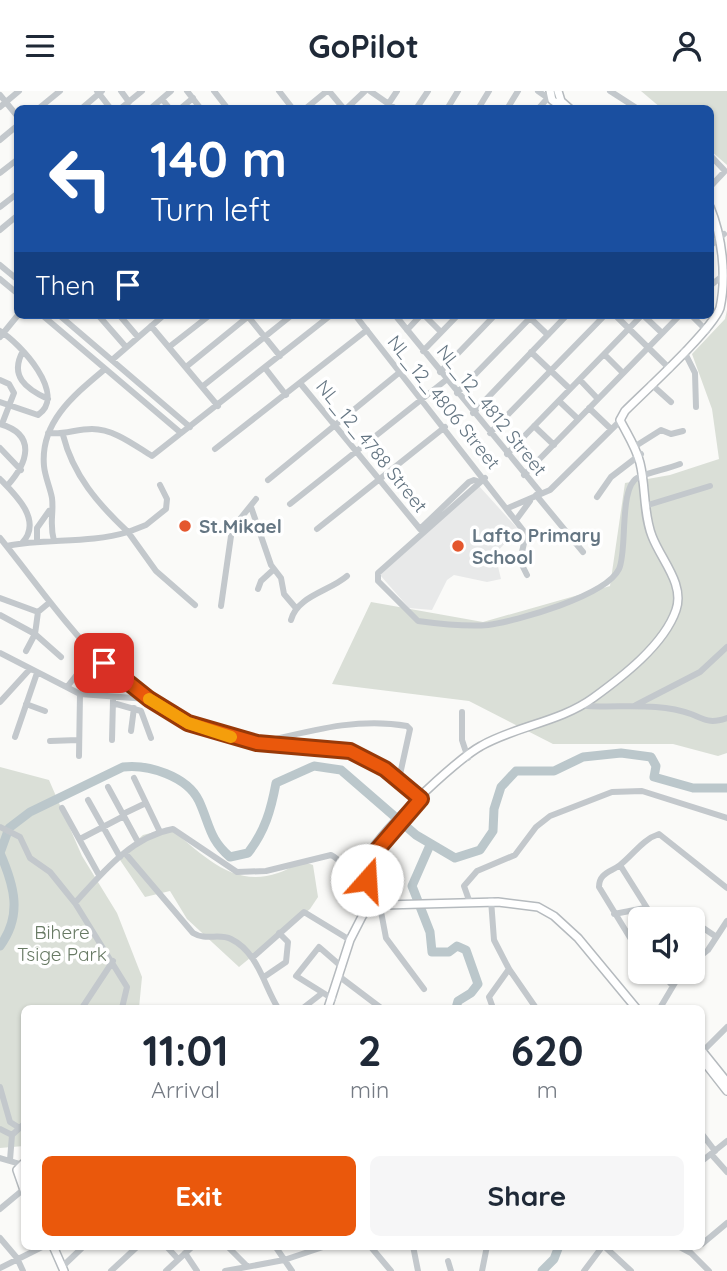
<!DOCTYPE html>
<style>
body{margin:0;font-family:Quicksand,sans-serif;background:#f6f6f7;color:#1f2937;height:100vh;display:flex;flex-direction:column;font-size:26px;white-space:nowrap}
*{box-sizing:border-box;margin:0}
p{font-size:23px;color:#747a83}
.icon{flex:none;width:38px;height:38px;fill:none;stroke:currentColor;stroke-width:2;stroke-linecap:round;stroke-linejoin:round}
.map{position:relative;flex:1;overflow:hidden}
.details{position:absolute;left:21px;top:914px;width:684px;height:245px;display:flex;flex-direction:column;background:#fff;border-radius:10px;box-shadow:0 2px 5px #0004}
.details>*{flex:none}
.banner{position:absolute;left:14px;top:14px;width:700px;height:214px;border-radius:10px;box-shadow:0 2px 5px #0004;background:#1a4fa0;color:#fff;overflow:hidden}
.controls{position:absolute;left:628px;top:816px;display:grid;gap:14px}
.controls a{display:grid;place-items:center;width:77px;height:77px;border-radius:10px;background:#fff;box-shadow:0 2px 5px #0004;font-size:35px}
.pin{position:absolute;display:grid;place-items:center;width:60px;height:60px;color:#fff;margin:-30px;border-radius:14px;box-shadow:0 4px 10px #0006}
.me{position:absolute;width:77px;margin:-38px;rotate:19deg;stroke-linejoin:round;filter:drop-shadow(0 0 5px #0008)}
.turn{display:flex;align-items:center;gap:24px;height:147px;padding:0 21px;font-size:32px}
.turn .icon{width:91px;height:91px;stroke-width:2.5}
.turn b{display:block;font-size:49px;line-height:60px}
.then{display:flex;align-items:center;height:66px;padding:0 21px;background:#0003;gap:14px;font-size:26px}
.eta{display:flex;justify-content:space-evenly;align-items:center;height:119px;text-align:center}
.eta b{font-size:42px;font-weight:700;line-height:49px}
.action{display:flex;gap:14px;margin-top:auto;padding:14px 21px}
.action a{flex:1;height:80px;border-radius:10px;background:#ea580c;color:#fff;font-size:28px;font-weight:700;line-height:80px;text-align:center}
.action a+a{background:#f6f6f7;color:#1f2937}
header{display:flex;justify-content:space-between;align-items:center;height:91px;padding:0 21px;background:#fff;font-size:32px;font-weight:700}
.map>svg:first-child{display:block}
</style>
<header><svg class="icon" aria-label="menu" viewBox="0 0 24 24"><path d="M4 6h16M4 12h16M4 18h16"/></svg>GoPilot<svg class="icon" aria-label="person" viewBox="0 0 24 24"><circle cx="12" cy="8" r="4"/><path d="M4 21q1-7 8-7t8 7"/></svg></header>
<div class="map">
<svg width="727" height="1180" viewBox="0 0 727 1180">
<rect width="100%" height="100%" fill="#fafaf8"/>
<path fill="#e8e9e9" d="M479,395L518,438L495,463L501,488L487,491L454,484L447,489L432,519L409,517L380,484Z"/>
<path fill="#dadfd7" d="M641,0H727V74L711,60L710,18L661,17Z
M727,219V662L718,665L673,653H553L469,610L332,593L371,511L483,531L610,495L625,392L670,384L719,368L712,318L692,263L725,228Z
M0,676L49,689L82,765L117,822L142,886L139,917H24V1055L0,1057Z
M170,737C202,763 233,798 278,782C291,778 299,769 313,774L318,806L310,818L239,876L187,828L170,800L145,806L118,766L143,744Z"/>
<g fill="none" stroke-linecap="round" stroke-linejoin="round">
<path stroke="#bbc7cb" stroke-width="9" d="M430,754L412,795L430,841L432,861H449L457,855L466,859L478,893L471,902L458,910L456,917
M0,855C23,824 14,794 0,762L9,737L30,721L123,676C148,673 187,685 199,710C210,734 209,748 230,766L248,762C265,740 271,719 276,692L314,675L341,679L416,744L455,767L480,759L493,740L494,718L501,696L516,680H554L583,666L621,662L651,666L656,675L654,686L693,697H727
M542,1180L554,1168L559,1155"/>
<g stroke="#b5babe" stroke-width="10">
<path id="major" d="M550,0L552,9L564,18
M558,0L561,10L570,18
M328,917L350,849L373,804
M636,917L578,847L554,825L538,816L498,811L384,814C366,808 358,789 365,771C375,745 455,669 481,655C516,635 560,631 593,607C622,586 664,554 676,519C685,493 661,469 652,445C643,422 646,396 640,372C636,356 627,343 620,329L625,320C645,300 712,239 720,217C727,185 722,145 710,116
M702,960L727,991
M702,968L727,1000
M24,1072L17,1079L24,1099
M53,1155L64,1180"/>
</g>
<path stroke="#c3c8cc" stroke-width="6" d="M97,0L111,18
M121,0L129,11
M187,0L201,18
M214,0L228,18
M279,0L293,18
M329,0L344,18
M370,0L396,18
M538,0L548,7
M610,0L638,18
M0,4L18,26
M162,8L170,18
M0,16L19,0
M38,18L60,0
M81,18L102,0
M120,18L142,0
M150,18L171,0
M180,18L193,7
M305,18L327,0
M346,18L365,0
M385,18L397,0
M416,18L428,0
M447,18L458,0
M478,18L489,0
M507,18L518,0
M538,18L554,0
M0,49L18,34
M710,64L725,80L710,96
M0,82L18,68
M0,116L18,102
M0,139L18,124
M710,155L724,143
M0,174L18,189
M0,188L18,203
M710,195L727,181
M42,224L181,342
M59,224L190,336
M98,224L126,256
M247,224L280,265
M355,224L526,443L520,470L527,484
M395,224L540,401
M424,224L441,241
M527,224L548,244
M615,224L670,278
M643,224L662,242
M691,224L707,240
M120,225L138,246
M151,235L218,315
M407,239L421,224
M0,240C20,252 68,304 38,324L0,311
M0,246L18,224
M169,256L210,224
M23,260C9,285 26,298 48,308
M423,260L458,224
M684,260L695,282L696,316
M531,261L570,298
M604,263L623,282
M112,269L164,224
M186,276L250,224
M265,277L286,304
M440,281L495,224
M0,289L9,293L14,302L2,333
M580,289L598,308
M300,292L420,438L469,391L474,389L480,391
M651,293L671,311
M203,295L292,224
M457,302L530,227
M559,310L578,328
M589,317L610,337
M473,322L567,224
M0,333C38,344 27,373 7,395
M534,335L554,354
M48,342C64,344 76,338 92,338C114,338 134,354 152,365L331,224
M490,342L605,224
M634,356L661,339L671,343L683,340
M0,357L21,379
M215,358L367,239
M507,363L642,224
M524,384L680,224
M485,387L378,482V490L418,530C440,533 466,536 488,534C517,530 606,505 619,478C628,459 618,394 639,386C651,381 667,378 680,373
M0,388C16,404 43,430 22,452
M268,389L400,281
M160,394L167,408L166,418L146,434L128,441L156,480L195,514
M536,404L583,461
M597,406L611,386L641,363
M290,413L446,289
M648,414L710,395
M251,416L271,474L281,487L284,503L295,516
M508,417L550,399L622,328
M516,429L530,410
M317,438L445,336
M0,447C56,516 114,609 204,639C230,648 260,654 287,656C309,657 331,654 351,661C379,670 400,689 421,708
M37,450V437L49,420
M54,450C49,432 54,423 52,407C50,396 45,386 44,375C40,331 74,304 105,278
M7,455C48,447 88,453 128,441C98,413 73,384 63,344
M258,498L261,490L273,479
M0,507L38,521L50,511
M221,515L232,438L256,408
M0,524L35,543L61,566
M291,529C297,505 330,500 347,485
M26,560L35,543L38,521
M0,562L80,603L147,608
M67,596L94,562
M0,611L30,578
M113,612L141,620L151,647
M26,613L45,620
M636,614L700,581L727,556
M587,615C620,617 659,611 691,623C706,629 710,633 727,627
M462,621V649L468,667
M131,640L134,617
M15,646L37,582
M112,649L113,609
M50,650L78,649
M263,651C310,640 358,626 407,635L410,638L399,688
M79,665L80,603
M134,687L160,741
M108,696L138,751
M88,709L120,766
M62,717L99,784
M123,723L146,712
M0,736L20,746L30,767L50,781L75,812L127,896L122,917
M80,748L124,725
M125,762L193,842C206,850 219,842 231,848C258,861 264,895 278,917
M620,774L654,828
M491,809L494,849L509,878L536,917
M379,810L386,847L424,898
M75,812C102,782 131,746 173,738L237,781L266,780L331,764C346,771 348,788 365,792
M470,812L464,795L477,780L515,764L536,736L550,725L612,701L642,700L727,727
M614,823L645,817
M664,828L680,821L691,828
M693,830L715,845
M640,863L599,796C599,782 611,781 620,774C633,764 643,748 659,743L727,797
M252,867L304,821L350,849
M693,871L708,859L727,830
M659,880L672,894
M264,886L286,871L288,851L279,842
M340,886L381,917
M333,908L296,885L319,856L342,876
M82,917L113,870
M303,917L321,903
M493,917L489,906L509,878
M660,917L682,880
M702,961L727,936
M0,996L10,1031L18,1036
M0,1038L12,1044
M702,1043L715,1060
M711,1063L727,1081
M0,1067L20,1073
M10,1069L12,1044L24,1033
M702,1070L727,1050
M0,1118L24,1098
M0,1147L17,1167L23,1180
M702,1153L727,1132
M166,1155L178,1168
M227,1155L247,1175
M275,1155L292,1180
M370,1155L391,1180
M413,1155L418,1180
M604,1155L631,1180
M678,1155L691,1162L709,1180
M185,1162L197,1180
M448,1170L451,1180
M62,1176L84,1155
M0,1177L44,1155
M111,1180L138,1155
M166,1180L193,1155
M225,1180L284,1169L326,1155
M482,1180L487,1155
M584,1180L602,1156"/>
<use href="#major" stroke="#fff" stroke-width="7"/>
</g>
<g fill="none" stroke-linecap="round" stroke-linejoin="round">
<g stroke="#983908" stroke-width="18">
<path id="route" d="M104,572L149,608L188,632L257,652L350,660L385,678L421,708L372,765L367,789"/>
</g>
<use href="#route" stroke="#ea580c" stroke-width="12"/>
<path stroke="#f59e0b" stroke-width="12" d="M149,608L188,632L231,646"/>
</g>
<g fill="#e4572e" stroke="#fff" stroke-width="2.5">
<circle cx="185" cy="435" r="7"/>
<circle cx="458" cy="455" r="7"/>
</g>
<g text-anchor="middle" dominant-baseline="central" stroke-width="7" stroke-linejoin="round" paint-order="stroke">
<g font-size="19" fill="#657683" stroke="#fff">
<text transform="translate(444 311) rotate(51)">NL_12_4806 Street</text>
<text transform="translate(492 319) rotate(51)">NL_12_4812 Street</text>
<text transform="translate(372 355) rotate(51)">NL_12_4788 Street</text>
</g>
<g font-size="19" font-weight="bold" fill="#657683" stroke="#fff" text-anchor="start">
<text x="199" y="435">St.Mikael</text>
<text x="472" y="444">Lafto Primary<tspan x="472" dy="22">School</tspan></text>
</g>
<g font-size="19" fill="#687a64" stroke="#fff">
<text x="62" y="841">Bihere<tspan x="62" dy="22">Tsige Park</tspan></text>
</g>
</g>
</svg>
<div class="controls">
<a><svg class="icon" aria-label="sound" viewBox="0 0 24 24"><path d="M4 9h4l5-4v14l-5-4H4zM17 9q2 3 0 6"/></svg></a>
</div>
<div class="pin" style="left:104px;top:572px;background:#d93025"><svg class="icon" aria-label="arrive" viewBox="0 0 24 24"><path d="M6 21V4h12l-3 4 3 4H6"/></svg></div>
<svg class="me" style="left:367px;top:789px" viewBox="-20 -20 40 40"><circle r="19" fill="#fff"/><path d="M0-13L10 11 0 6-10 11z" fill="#ea580c"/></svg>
<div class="banner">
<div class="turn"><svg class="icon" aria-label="left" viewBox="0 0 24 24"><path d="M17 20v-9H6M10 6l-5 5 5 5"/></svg><div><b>140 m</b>Turn left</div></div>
<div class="then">Then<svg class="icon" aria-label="arrive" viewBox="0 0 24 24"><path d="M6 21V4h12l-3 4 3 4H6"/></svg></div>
</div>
<section class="details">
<div class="eta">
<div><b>11:01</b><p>Arrival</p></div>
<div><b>2</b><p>min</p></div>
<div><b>620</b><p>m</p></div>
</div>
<div class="action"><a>Exit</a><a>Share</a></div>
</section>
</div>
